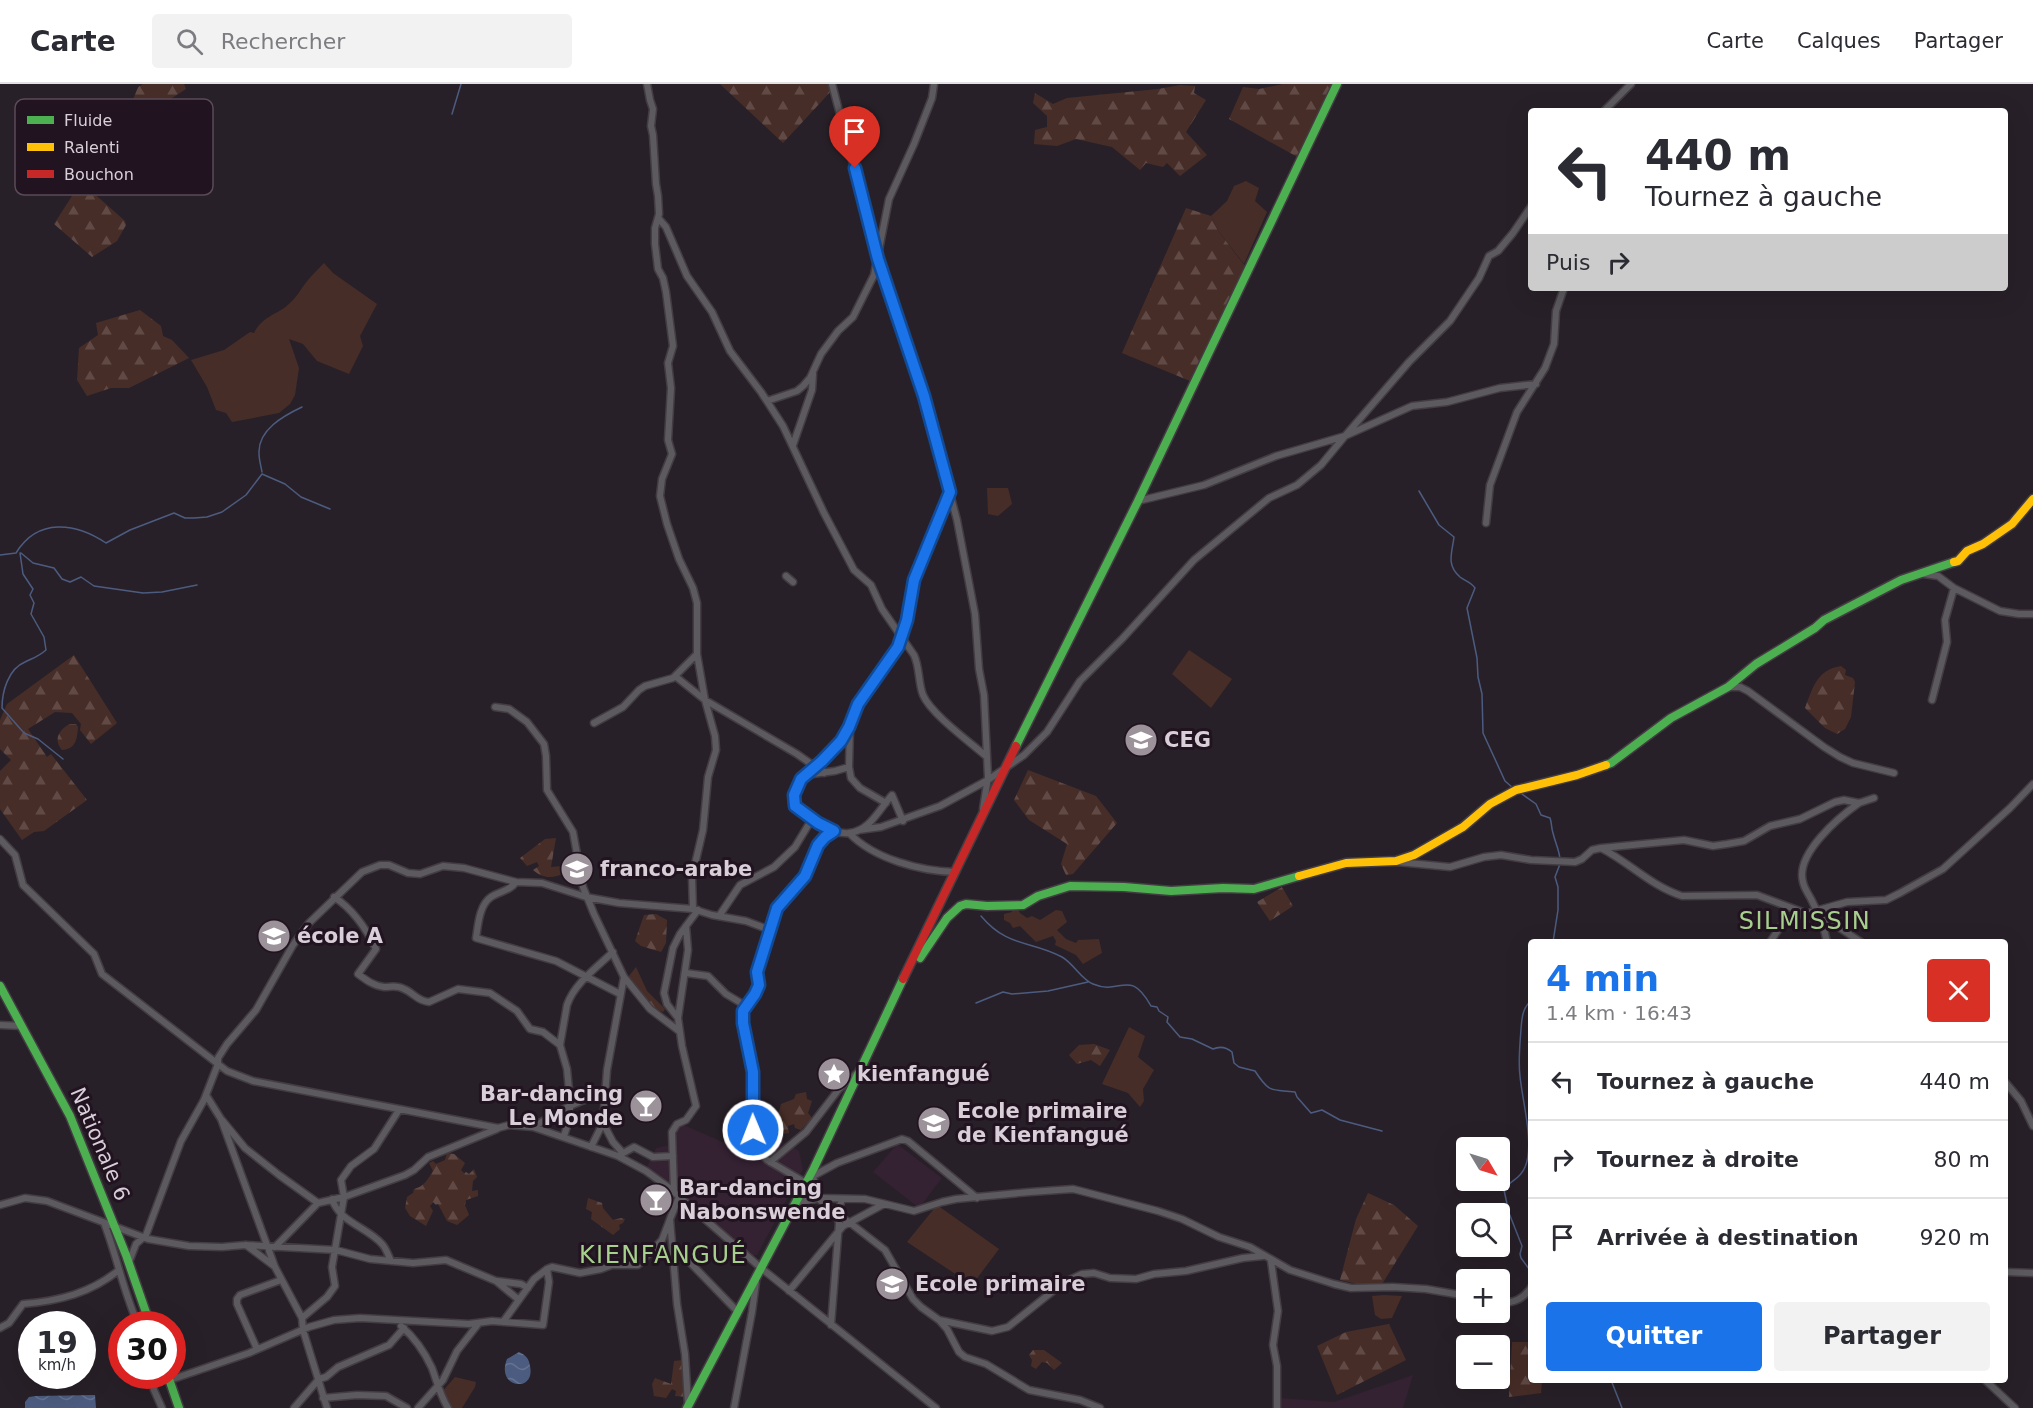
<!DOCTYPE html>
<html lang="fr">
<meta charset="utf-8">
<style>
body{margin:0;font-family:"DejaVu Sans",sans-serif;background:#f2f2f3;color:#2b2b33;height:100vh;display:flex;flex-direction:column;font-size:22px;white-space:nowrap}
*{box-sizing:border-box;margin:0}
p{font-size:20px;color:#7c7c81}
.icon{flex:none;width:33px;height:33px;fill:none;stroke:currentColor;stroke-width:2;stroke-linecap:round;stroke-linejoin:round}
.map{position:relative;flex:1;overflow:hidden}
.sheet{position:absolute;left:1528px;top:855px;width:480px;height:444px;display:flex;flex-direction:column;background:#fff;border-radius:6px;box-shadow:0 6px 24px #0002}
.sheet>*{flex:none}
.top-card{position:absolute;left:1528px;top:24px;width:480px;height:183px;border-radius:6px;box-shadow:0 6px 24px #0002;background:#fff;color:#2b2b33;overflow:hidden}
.needle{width:39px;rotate:128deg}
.buttons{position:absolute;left:1456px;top:1053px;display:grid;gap:12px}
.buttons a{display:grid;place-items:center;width:54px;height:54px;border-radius:6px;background:#fff;box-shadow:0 6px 24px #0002;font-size:30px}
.speed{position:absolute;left:18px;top:1227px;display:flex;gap:12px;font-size:30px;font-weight:700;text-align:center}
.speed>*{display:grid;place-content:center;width:78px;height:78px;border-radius:50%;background:#fff;box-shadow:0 6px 24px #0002;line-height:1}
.speed small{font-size:15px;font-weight:400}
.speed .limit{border:9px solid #d22;background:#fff;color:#111}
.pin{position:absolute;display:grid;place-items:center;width:51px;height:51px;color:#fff;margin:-62px -26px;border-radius:50% 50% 50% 0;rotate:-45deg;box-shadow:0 0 6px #0007}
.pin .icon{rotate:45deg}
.me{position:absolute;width:66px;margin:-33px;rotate:359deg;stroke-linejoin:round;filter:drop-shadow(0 0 4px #0008)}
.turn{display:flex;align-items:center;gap:21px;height:126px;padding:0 18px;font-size:27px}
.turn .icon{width:78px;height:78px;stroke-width:2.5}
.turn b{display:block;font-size:42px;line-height:51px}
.then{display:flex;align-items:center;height:57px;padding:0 18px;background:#0003;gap:12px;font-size:22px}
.round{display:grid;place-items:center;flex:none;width:63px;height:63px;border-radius:6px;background:#f2f2f3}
.overview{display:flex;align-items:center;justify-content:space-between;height:102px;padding:0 18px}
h1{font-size:36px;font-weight:700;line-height:45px;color:#1a73e8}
.button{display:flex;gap:12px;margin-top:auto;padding:12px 18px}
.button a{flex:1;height:69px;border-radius:6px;background:#1a73e8;color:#fff;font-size:24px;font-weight:700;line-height:69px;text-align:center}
.button a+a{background:#f2f2f3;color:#2b2b33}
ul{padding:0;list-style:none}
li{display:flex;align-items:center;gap:18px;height:78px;padding:0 18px;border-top:2px solid #e1e1e2}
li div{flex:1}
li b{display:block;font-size:22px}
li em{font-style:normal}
header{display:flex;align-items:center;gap:36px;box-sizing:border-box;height:84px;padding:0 30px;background:#fff;border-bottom:2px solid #e1e1e2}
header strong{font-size:28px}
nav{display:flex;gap:33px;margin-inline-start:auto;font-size:21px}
.search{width:420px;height:54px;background:#f2f2f3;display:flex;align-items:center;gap:15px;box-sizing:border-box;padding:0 21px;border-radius:6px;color:#7c7c81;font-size:22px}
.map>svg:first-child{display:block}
</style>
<header>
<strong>Carte</strong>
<div class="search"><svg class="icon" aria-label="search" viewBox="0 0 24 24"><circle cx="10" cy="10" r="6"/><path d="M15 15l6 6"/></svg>Rechercher</div>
<nav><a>Carte</a><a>Calques</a><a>Partager</a></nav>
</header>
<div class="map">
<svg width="2033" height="1324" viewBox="0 0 2033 1324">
<defs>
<pattern id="forest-firs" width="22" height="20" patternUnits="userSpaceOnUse" patternTransform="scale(1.5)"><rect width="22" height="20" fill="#472d27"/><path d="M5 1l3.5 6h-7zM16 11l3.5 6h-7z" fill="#614a46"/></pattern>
<pattern id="water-waves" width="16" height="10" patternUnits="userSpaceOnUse" patternTransform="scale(1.5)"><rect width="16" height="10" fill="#4c5c80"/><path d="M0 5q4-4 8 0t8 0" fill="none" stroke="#657291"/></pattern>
</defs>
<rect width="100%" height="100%" fill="#282028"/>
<path fill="#342132" d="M745,1024L752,1027V1040L799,1067L803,1085L757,1171H750L681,1108L647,1083L656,1064L674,1060L677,1041H684L727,1060Z
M897,1060L942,1094L919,1124L873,1088Z
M1413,1291L1403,1324H1281V1314L1334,1318Z"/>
<path fill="#472d27" d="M1246,97L1259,104L1255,117L1267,128L1244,180L1219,148L1211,132L1227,117L1234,102Z
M324,179L333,189L377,220L360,252L363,262L349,290L317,277L303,260L289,255L299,284L295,311L290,320L279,329L232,338L226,329L216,326L207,303L191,276L224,266L250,248L254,249C263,231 278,231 290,219C297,213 302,203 308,196C313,190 319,184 324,179Z
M987,404H1008L1012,420L998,432L988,430Z
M1189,566L1232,595L1211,624L1172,590Z
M1010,823H1017L1020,829L1027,834L1032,832L1040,836L1056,826L1062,827L1067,838L1057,846L1066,855L1076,859L1078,856L1099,855L1102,869L1083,880L1076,871L1055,861L1056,857L1053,852L1036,858L1020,842L1013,844L1010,839L1004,836V830L1012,828Z
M1129,943L1145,952L1138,973L1154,986L1143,1005L1144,1017L1140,1023L1128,1009L1102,1000Z
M937,1121L999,1165L972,1201L907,1158Z
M1384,1211L1402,1212L1392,1234L1381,1235L1375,1231L1372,1212Z
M455,1293L476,1298L475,1303L462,1324H449L441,1309Z"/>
<path fill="url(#forest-firs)" d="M143,0H184L186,5L166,18L172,29C153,41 145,46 123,41L138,3Z
M720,0H832L833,5L783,59Z
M1283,0H1337L1301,75L1229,35L1243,3L1259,5Z
M1180,1L1195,2L1194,9L1206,16L1186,48L1207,71L1180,92L1167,79L1163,83L1146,79L1140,86L1112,63L1076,55L1057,62L1034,60L1035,46L1047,43V32L1033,19L1035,9L1053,20L1067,14L1158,5Z
M81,98L125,137L126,141L117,157L92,173L54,140Z
M1186,124L1211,132L1219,148L1248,186L1195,299L1122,269Z
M140,226L161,242L163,252L172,256L189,274L129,304H111L87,312L77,296L79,264L98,251L96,239Z
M74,571L117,639L91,660L80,646L81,640L72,629L55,628L28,645L47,673L51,670L87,716L44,747L34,748L22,756L0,725V687L11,676L0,665V636L7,620Z
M1841,582L1846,586L1845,591L1853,594L1855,598L1851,633L1845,645L1837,650L1825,644L1805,624C1813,603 1817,586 1841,582Z
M70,640H76L78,643C77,655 76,665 62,666C53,656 59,645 70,640Z
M1028,686L1096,712L1117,739L1073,790L1066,791L1061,780L1067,760L1029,736L1014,716Z
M556,754L551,783L563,782L568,783V788C553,794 545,796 533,786L539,782L537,778L527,782L520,774L545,755Z
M1282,803L1293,822L1270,837L1257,818Z
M656,830L667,836L666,859L661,868L641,862L635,857L644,831Z
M636,883L647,907L665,925L663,928C649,922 632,908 629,892Z
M1094,960L1110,966L1100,982L1091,976L1077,980L1069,971L1079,961Z
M806,1008L807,1015L812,1017L808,1029L812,1034L801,1046L795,1044L794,1040L788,1042L789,1049L783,1050L780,1048L782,1041L778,1032L781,1020L794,1015L796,1010Z
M447,1069L454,1070L465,1079L461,1086L464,1089L466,1088L469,1090L474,1085L477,1093L473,1097L472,1107L478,1106V1112L466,1116L465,1121L469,1131L457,1141L447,1137L438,1120L436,1121L433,1118L430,1122L433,1127L426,1142L410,1132L405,1124L407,1113L413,1109L414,1105C425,1102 427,1096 433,1087L429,1079L433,1077L436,1080L445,1076Z
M1368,1109L1394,1121L1418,1142L1379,1205L1340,1196L1356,1135Z
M588,1114L602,1119L603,1124L613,1136L621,1134L625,1135L623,1139L619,1141L620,1145L613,1151L591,1135L592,1128L586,1125Z
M1389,1240L1406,1276L1337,1311L1317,1262L1346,1248Z
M1512,1258H1531L1532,1296H1542L1541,1309L1509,1313Z
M1033,1266H1044L1062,1279L1054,1286L1047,1279L1042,1278L1036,1285L1031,1282L1032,1276L1029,1271Z
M683,1276L687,1313L675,1312L676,1307L672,1305L666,1314L654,1312L652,1300L655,1294L671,1300L674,1277Z"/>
<path fill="url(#water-waves)" d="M519,1268C526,1271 529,1275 530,1282C536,1309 495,1305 507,1275Z
M95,1311L96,1324H25V1318L29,1313L36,1312Z"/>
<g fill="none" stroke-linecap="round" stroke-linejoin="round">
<path stroke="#4c5c80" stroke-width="1.5" d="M452,30L461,0
M262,388C261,382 259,376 259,369C258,346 283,332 302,323
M1419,407L1439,441L1454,453C1452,469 1446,481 1460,493C1465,497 1471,498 1475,504L1467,524L1477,574L1478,593L1482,610L1483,649L1505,697L1513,704
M16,469C38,433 76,439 106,459L130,446L174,429L185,434H194L207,433L222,428L246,411L262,390L285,400L301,413L330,425
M20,469L23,490L33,505L30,511L34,519L31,530L44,553L46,566C38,573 33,574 25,578C8,585 2,608 2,624L24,649L38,655L63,675
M21,469L33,479L54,484L62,495L70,498L81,493L94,502L143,509L162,508L197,501
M0,471L16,469
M1519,708L1536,720L1541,731L1550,734C1552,739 1551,743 1553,749C1555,758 1559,765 1560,775
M981,832C1008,864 1030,856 1062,873C1074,880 1081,895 1093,900C1121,912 1129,883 1151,922L1157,923L1159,927L1168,933L1167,938L1180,953L1192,955L1213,965C1220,962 1226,963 1232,968L1234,979L1239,983L1255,987C1270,1010 1271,1005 1295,1008L1297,1013L1311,1029L1322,1026L1340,1036L1382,1047
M1553,858L1558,826V803L1555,793L1560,780
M1532,916C1522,924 1522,934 1521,945C1520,960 1518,977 1520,992C1522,1016 1535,1061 1525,1083C1520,1096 1510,1096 1504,1106L1509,1129L1522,1162L1520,1170L1521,1174L1532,1189
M976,919L1003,908L1012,910L1048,907L1088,898
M1611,1296L1622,1324"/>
<g stroke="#433d43" stroke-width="9">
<path id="street" d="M647,0L650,16L653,25L651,42L653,51L656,100L658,112L659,130L655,144V160L658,185L663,194L666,208L673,262L668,279L671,304L668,356L672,370L662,395L660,412L667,440L679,475L693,504L697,519V570L705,616L715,652L716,666L708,693L703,746L692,793L693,825
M832,0L878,175L924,312L957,436L975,530L979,585L984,611L988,693L983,725
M1604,27L1631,0
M659,135L666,143L687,192L712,228L730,267L761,308L783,342L824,429L854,486L871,501L882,525L914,571C920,584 918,598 923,611C931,630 971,659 987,673
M767,317L797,307L803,302L810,294L821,270L838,247L853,233L874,191L889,115L914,60L932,14L934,0
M793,361L812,306L813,290
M1138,417L1204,401L1276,372L1345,352L1409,278L1450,237L1479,194L1489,172L1498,167L1513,149L1532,121
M1486,439L1490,401L1517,328L1545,284L1554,260L1556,227L1564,204
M1924,490L1938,492L1954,504L2000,527L2019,530H2033
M786,492L793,498
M675,592L705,616L797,670L824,689
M1729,603H1740L1748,607L1824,663L1840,673L1853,679L1894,689
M1932,616L1947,558L1945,536L1954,504
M495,623L509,625L527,638L544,660L546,672L547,706L573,748L583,803L594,830L624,893L650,925L679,947
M594,639L623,623L639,606L645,602L673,594L697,570
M805,691L835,687L849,683
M886,719L860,704L851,694L849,683L850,643L858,620L900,559L907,536L914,496L950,408
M903,737L892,711C880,724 870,747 849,749C843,750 837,747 830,749L818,761L805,792L777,824L757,888L759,901L755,910L743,927L742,935L753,988V1046L756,1064L767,1076L806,1099L813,1092L837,1079L902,1055L908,1057L977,1114
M859,746L881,743L940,722L988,696L1024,671L1047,648L1080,597L1122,555L1194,476L1269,414L1297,401L1321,381L1345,352L1412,322L1447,318L1500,304L1536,300
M834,747L818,739L795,722C787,699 815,685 828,672C836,663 843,654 849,644
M849,749C874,775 920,787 955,788
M0,755L15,771L23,801L94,870L102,890L227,987L253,997L498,1044L509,1041L533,1043L618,1072L646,1087L668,1103L761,1184L936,1324
M1601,764L1684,756L1713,762L1727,760L1744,757L1770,742L1800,735L1835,718L1844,716L1859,719L1874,714
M1398,778L1450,783L1484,773L1501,771L1531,776L1575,778L1582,775L1592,766L1601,764C1630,779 1651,802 1682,812L1757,811L1832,839L1861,858
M516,798C510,807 500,807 491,813C479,821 478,842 476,854L556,877L620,910
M334,813C354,826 366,844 376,865L358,890C366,896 374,902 384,903C392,903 397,901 404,905C414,909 417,917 429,918L458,905L490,909L517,927L530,945L543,948L560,961
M719,832L740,801L774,783L795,763L812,735
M1770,858L1783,839L1790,834L1847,818L1886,816L1900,809L1943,785L2010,724L2033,700
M1827,858C1824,843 1818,828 1811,815C1808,809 1804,804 1803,798C1795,770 1839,733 1859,719
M686,889L708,892L726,910L746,922
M678,934L688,866L686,842
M0,941L22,942
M2006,999L2021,1017L2033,1042
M206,1011L221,1035L275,1183L302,1234L303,1246L327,1324
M222,1036L245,1064L279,1091L318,1119
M603,1039L613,1058L623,1069
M533,1043C552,1032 583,1011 605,1013
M564,1052L570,1033V1017L567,985L560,961L567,921C574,900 597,883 613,868
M591,1063L603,1039L607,986L624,893
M618,1072L634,1063L653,1073L673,1072
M770,1078L806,1048L839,1005L856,990
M813,1092L818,1114L837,1132L839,1139L831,1241
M674,1108L672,1048L677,1040L686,1036L696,1022L682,962L678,934L667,920L664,909L673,864L680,850L698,826
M679,1113L670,1135L677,1220L685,1270L688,1320
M332,1115C339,1138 367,1143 382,1160C386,1164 388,1171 391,1177
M842,1115L837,1132L849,1138L885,1166L913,1215L921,1223L939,1236L947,1245L959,1268L965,1273L986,1280L1029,1306L1080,1316L1100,1324
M796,1119L821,1114L865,1115L914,1127L942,1118L956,1115L1030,1108L1073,1105L1081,1107L1158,1127L1182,1135L1219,1153L1250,1163L1290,1186L1334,1200L1351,1204L1393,1203L1426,1205L1467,1212
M0,1121L25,1114L47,1117L148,1155L189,1162L222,1163L245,1161L336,1166L370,1175L413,1179L446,1176L496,1197L519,1216
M104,1139C117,1172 123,1207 138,1240
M672,1160L738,1228
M246,1161L274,1182
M275,1163L318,1119L344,1113L405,1091L414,1086L428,1073L497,1045
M1271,1177L1278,1227L1273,1261L1277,1282V1324
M129,1178L136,1160L146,1151L181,1057L204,1016L218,980V974L227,960L256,926L293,861L309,839L362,788L380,781H389L408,789L420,790L443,782L464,784L516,798L542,799L586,813L619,819L693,825L712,831L746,837L770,846
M2006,1188L2033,1189
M497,1197L521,1200L528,1204
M789,1207L843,1142L884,1120
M1500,1219C1514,1219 1524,1215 1532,1202
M302,1234L327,1213L335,1202L332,1183L344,1113L341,1096L351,1082L374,1065L399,1026
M939,1236L992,1247L1008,1243L1063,1199L1082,1190L1094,1189L1110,1194L1136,1195L1154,1190L1186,1187L1243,1174L1263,1172
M503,1238L534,1195L547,1185L552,1183L580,1189L601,1185L612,1181H638L662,1156L670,1135
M401,1242C414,1253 425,1269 432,1284C437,1298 440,1311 448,1324
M0,1244L9,1239L23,1220C59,1217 91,1209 119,1186
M257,1265L237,1220V1215L240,1211L281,1196
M151,1292L154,1306L162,1324
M170,1296L249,1269L309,1243L334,1236L360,1234L469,1240L492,1237L543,1241L549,1198L547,1185
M1985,1296L2015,1324
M323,1314L357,1311L386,1312L407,1324
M294,1324L319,1295L326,1293L338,1283L389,1261L404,1244
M418,1324L443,1296L457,1267L479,1239
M734,1324L752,1228L756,1198"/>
</g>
<g stroke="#433d43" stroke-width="11">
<path id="fast" d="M1016,662L1138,417L1337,0
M1606,681L1611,679L1671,634L1728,603L1756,580L1815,544L1824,536L1901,496L1954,478
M920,874L947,834L960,822L966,820L987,822L1023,821L1038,812L1070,802L1124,803L1171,807L1223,804L1254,805L1299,792
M0,902L70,1032L126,1171L150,1240
M168,1292L179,1324
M687,1324L814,1084L903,895"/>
</g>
<g stroke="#433d43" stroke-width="11">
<path id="slow" d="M1954,478L1958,477L1967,467L1983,460L2012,440L2033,415
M1299,792L1346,779L1396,777L1414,771L1463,743L1490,720L1516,706L1577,691L1606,681"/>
</g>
<g stroke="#433d43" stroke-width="11">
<path id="jam" d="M903,895L1016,662"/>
</g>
<use href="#street" stroke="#5c5a5e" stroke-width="6"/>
<use href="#fast" stroke="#4caf50" stroke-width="8"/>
<use href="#slow" stroke="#ffc107" stroke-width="8"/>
<use href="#jam" stroke="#c62828" stroke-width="8"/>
</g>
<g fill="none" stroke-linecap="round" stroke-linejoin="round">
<g stroke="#114b97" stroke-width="15">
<path id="route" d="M753,1046V988L743,939V927L755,910L759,901L757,888L777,824L805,792L818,761L825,753L834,747L818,739L795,722L794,711L801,695L822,677L841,657L849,643L858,620L898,563L907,536L914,496L950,408L924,312L878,175L855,84"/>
</g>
<use href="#route" stroke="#1a73e8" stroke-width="10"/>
</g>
<defs>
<g id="school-disc" transform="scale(1.725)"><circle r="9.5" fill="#9b929a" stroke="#221321"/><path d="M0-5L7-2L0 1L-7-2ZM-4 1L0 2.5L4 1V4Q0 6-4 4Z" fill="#fff"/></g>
<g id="sight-disc" transform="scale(1.725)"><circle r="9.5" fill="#9b929a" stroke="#221321"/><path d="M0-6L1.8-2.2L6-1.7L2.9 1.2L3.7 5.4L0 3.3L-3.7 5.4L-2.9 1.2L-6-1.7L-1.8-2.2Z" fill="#fff"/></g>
<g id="bar-disc" transform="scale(1.725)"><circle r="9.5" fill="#9b929a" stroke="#221321"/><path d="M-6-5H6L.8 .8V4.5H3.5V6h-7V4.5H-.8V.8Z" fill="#fff"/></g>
</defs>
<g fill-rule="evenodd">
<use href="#school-disc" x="1141" y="656"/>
<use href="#school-disc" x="577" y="785"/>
<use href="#school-disc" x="274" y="852"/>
<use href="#sight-disc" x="834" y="990"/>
<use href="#bar-disc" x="646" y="1022"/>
<use href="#school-disc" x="934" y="1039"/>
<use href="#bar-disc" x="656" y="1116"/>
<use href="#school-disc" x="892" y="1200"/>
</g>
<g text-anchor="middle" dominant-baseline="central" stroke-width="6" stroke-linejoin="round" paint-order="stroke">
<g font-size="21" font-weight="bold" fill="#d9cfd8" stroke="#221321" text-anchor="start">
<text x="1164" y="656">CEG</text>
<text x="600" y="785">franco-arabe</text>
<text x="297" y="852">école A</text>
<text x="857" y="990">kienfangué</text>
<text x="623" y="1010" text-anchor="end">Bar-dancing<tspan x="623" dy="24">Le Monde</tspan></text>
<text x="957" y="1027">Ecole primaire<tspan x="957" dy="24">de Kienfangué</tspan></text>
<text x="679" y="1104">Bar-dancing<tspan x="679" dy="24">Nabonswende</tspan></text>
<text x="915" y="1200">Ecole primaire</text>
</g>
<g font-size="21" fill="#d9cfd8" stroke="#221321">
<text transform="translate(100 1060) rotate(67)">Nationale 6</text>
</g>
<g font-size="24" letter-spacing="1.5" fill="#a7d08d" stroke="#221321">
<text x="1805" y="837">SILMISSIN</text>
<text x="663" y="1171">KIENFANGUÉ</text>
</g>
</g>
<rect x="15" y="15" width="198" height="96" rx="9" fill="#221321" stroke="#594b58" stroke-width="1.5"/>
<rect x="27" y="32" width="27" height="8" fill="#4caf50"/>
<rect x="27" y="59" width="27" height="8" fill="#ffc107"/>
<rect x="27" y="86" width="27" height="8" fill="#c62828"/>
<g font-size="16" fill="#d9cfd8">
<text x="64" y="42">Fluide</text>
<text x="64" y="69">Ralenti</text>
<text x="64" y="96">Bouchon</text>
</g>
</svg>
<div class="buttons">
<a><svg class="needle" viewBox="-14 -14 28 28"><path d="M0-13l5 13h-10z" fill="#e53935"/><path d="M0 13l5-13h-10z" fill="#7c7c81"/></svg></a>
<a><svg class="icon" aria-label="search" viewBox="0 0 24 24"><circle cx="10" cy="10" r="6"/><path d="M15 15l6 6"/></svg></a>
<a>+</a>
<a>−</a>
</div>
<div class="speed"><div>19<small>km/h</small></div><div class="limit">30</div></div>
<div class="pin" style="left:855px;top:84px;background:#d93025"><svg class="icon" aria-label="arrive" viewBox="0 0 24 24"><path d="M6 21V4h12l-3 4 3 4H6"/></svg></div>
<svg class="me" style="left:753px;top:1046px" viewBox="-20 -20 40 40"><circle r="17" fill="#1a73e8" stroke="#fff" stroke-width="3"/><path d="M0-11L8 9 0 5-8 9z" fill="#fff"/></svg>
<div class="top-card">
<div class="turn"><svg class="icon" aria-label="left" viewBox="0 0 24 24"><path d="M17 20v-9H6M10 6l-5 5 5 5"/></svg><div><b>440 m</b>Tournez à gauche</div></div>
<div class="then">Puis<svg class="icon" aria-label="right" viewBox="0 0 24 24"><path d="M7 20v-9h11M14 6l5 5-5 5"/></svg></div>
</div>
<section class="sheet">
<div class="overview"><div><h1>4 min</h1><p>1.4 km · 16:43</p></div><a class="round" style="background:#d93025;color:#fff"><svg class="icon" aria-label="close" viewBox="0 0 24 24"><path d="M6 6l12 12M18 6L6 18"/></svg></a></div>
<ul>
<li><svg class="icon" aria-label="left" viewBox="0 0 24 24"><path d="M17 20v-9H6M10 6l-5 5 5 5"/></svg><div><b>Tournez à gauche</b></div><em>440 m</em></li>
<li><svg class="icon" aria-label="right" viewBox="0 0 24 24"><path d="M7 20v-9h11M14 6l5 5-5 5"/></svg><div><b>Tournez à droite</b></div><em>80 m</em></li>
<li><svg class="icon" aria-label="arrive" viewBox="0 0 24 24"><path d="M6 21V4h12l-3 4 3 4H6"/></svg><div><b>Arrivée à destination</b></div><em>920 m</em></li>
</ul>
<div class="button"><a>Quitter</a><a>Partager</a></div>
</section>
</div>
